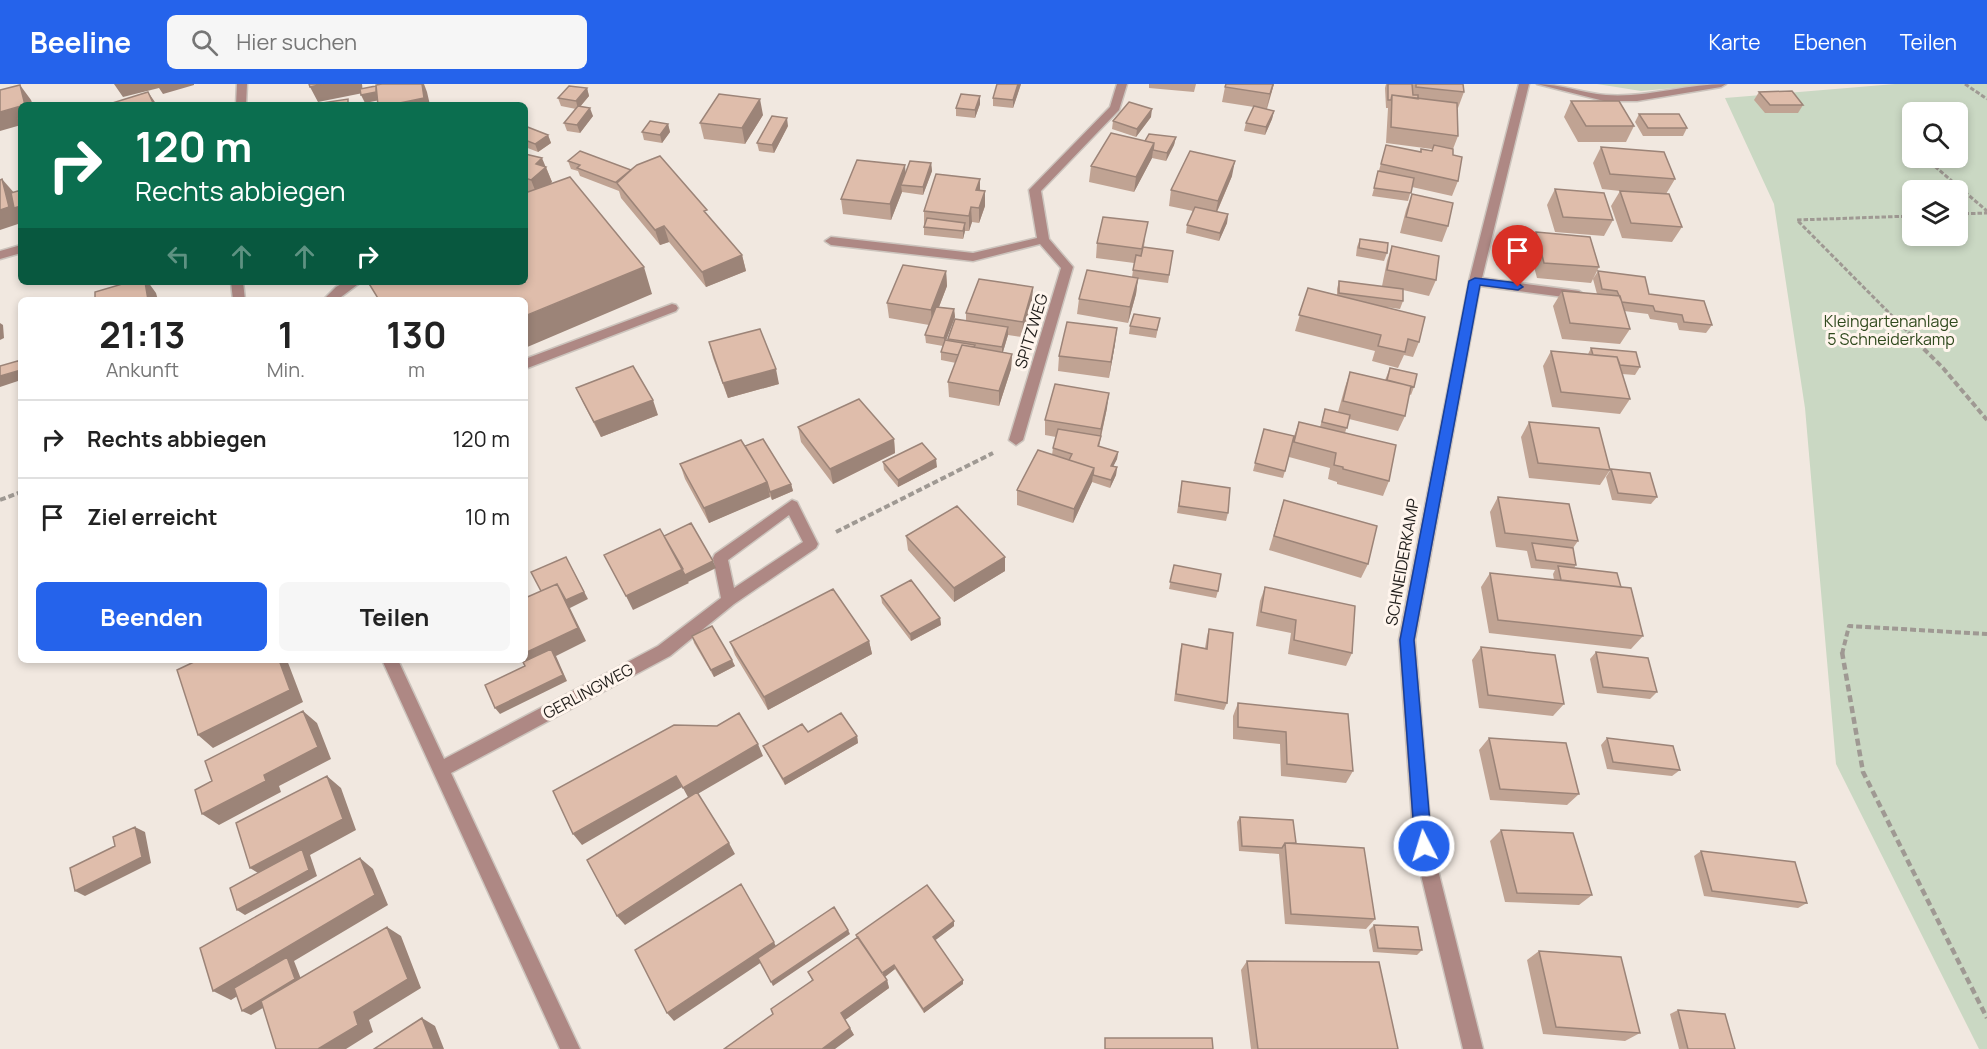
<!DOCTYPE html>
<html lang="de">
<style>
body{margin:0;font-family:Manrope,sans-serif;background:#f6f6f6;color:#222;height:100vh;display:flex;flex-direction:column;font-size:22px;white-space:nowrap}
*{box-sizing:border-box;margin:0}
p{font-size:20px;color:#767676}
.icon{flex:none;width:33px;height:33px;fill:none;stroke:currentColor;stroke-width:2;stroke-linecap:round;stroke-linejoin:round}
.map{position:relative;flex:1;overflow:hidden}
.drawer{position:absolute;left:18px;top:213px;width:510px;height:366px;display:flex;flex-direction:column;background:#fff;border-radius:9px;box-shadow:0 3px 9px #0003}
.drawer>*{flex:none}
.guide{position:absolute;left:18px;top:18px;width:510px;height:183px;border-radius:9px;box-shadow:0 3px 9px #0003;background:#0b6e4f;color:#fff;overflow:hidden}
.tools{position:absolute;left:1902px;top:18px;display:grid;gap:12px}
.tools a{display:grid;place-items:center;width:66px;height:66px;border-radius:9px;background:#fff;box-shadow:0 3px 9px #0003;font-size:30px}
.pin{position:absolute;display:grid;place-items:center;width:51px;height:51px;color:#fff;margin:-62px -26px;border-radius:50% 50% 50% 0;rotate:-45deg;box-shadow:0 0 6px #0007}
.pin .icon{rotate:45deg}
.me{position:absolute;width:66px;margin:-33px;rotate:355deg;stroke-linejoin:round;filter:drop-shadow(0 0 4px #0008)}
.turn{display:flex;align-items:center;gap:21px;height:126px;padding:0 18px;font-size:27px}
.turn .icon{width:78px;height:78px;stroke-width:2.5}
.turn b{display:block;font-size:42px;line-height:51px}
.lanes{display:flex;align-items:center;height:57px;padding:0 18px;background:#0003;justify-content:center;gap:30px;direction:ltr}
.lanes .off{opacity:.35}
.eta{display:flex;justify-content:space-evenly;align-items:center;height:102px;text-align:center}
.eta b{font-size:36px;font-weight:700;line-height:42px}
.primary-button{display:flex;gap:12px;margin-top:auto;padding:12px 18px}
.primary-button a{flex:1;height:69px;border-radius:9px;background:#2563eb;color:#fff;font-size:24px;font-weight:700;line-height:69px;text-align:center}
.primary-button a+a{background:#f6f6f6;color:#222}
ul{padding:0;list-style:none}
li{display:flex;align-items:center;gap:18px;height:78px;padding:0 18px;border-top:2px solid #e0e0e0}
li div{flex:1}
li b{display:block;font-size:22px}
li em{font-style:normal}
header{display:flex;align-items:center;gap:36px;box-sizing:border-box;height:84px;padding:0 30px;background:#2563eb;color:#fff}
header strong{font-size:28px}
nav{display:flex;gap:33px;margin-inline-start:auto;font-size:21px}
.search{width:420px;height:54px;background:#f6f6f6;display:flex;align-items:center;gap:15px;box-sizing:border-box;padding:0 21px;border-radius:9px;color:#767676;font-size:22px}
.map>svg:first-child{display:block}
</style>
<header>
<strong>Beeline</strong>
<div class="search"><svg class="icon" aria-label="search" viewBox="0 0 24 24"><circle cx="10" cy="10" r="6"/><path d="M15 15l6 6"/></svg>Hier suchen</div>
<nav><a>Karte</a><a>Ebenen</a><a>Teilen</a></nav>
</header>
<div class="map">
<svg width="1987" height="965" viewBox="0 0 1987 965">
<rect width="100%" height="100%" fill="#f1e8e0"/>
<path fill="#cad8c3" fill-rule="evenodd" d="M1597,0H1721L1641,7Z
M1895,0H1987V965H1979L1836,680L1805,324L1774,120L1725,14ZM1912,28H1958V74H1912ZM1912,106H1958V152H1912Z"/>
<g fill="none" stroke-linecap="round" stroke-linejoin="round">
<g stroke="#ccc4bd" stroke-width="3">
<path id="minor" d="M237,0H247L246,21H236Z
M1117,0H1127L1119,26L1041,107L1049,155L1073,183L1023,356L1016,361L1009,356L1061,184L1040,160L973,177L831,161L825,157L831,153L973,169L1037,154L1029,106L1110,23Z
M1519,0H1529L1482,194L1579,207L1585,211L1579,215L1480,202L1415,556L1432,762L1483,965H1463L1414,762L1399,556L1469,197Z
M1537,0C1561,0 1582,9 1606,11C1646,14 1686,0 1726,0L1721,3L1637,17H1604Z
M21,161V169L0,175V167Z
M231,198H243L245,216H233Z
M345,198H361L337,216H323L336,203Z
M672,220L676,221L678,224L676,227L525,285V275Z
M792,416L797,418L818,460L816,464L734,520L670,572L451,689L580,965H560L382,576H398L444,675L658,562L721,514L713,474L715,470ZM789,431L803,458L734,504L728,476Z"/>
</g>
<path stroke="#9f9993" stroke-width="3" stroke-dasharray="4.5 2" stroke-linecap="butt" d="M1965,0L1987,15
M1925,74L1987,127
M1958,130L1987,129
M1912,132L1797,136L1913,253"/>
<path stroke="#9f9993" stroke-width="4" stroke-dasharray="6 3" stroke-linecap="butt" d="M1911,252L1943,284L1987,336
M0,416L21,408
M836,448L993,369
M1842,570L1849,542L1987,550"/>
<path stroke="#9f9993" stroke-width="4.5" stroke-dasharray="7 4" stroke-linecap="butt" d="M1842,568L1863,688L1987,934"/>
<use href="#minor" fill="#ae8884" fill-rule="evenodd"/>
</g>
<path fill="#c0a393" d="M1021,0L1013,24L993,22V14Z
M1149,0H1196L1194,8L1149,4Z
M1274,0L1267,25L1274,27L1272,35L1265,51L1244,47L1246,39L1254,23L1222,18L1225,3Z
M1386,0H1463L1464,8L1458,24H1457L1458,52L1453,65V71L1458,97L1452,112L1412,103L1408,117L1372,112L1386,61L1420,68L1421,65L1432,67V65L1386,59L1388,24H1386L1385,4Z
M587,4L589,12L580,23L593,32L580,49L567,47L564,39L576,25L561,22L558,14Z
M1759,8L1803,21L1798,29H1765L1754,16Z
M1571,17L1634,42L1626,58H1578L1564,33Z
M980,20L975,34L956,32V24Z
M1639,30L1687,44L1683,52H1643L1635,38Z
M763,31L745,60L704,55L700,39Z
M1151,33L1136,53L1112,45L1113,37Z
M668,40L670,48L662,59L644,56L642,48Z
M525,42L548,51L551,59L538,68L525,63Z
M788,42L774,69L759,67L757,59Z
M1176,53L1174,61L1166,77L1152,74L1134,108L1089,98L1091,82L1145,57Z
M1601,63L1675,95L1666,110L1682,143L1672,158L1622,154L1611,122L1620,107L1602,105L1593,79Z
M525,64L528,70L546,83L552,98L550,100L652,210L525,216Z
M568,77L709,133L742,171L746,187L706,203L669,158L660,161L621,114L619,107L580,92L578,87L571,85Z
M931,79L932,87L923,111L902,108L891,136L843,130L841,115Z
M1232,92L1217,128L1228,130L1227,139L1219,157L1186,149L1187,141L1193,127L1169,122L1171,106Z
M980,95V106L985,122L979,139L972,138L969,147H965L963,155L924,151V127Z
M1555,105L1613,136L1604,152L1555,148L1547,121Z
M1412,110L1448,142L1442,158L1400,149L1406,126Z
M1536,148L1599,183L1591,199L1537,194L1529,164Z
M1145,154L1144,163L1173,167L1168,199L1138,195L1136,210L1128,239L1077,230L1079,215L1132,193L1134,179L1096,174L1097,159Z
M1360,155L1387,169L1384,177L1356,172L1357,163Z
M1392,162L1436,196L1429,212L1403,206V217L1400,225L1386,223L1419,258L1413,273L1404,271L1398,284L1372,277L1375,267L1295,247L1308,204L1337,211V205L1339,197L1396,205L1382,202L1387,177Z
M946,187L947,202L939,223L954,225L955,233L946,256H948V255L966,236V229L1032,218L1022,253L1008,251L1003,268L1012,270L1011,285L999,322L949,313L948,298L956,279L941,276V268L943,262L926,259L925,251L929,241L889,234L887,219Z
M1598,187L1649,210L1712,241L1706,249L1679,246L1677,239L1650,235L1648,230L1624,227L1630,245L1620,260L1562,255L1553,222L1562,207L1597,210L1593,195Z
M1160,234L1156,254L1129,250L1130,242Z
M709,258L779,300L728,314L713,274Z
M1115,260L1109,294L1058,287L1059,272Z
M1591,264L1640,283L1635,291L1622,290L1630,315L1620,330L1552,323L1543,282L1551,267L1588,270Z
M1390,284L1414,303L1411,311L1409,310L1405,332L1398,347L1349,335L1345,349L1389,397L1383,412L1337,400V398L1328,395L1330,384L1289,373L1283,394L1253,387L1264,345L1294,352L1299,338L1320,343L1325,325L1338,328L1345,303L1350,288L1385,296Z
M576,304L658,331L601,353L583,319Z
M1107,324L1099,363L1118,368L1117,375L1113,382L1117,383L1116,391L1110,404L1092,398L1073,439L1017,421V406L1052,371L1053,364L1056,353L1045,351V336Z
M1529,338L1610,386L1600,401L1529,394L1521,353Z
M798,343L894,355L895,369L833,400L801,358Z
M745,362L791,400L793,407L772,416L770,412L709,439L685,395L680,380Z
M883,378L937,383L898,403L884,386Z
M1611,385L1657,413L1651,420L1612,416L1606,393Z
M1182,397L1228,429L1226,437L1177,429Z
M1498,413L1578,457L1573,464L1576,481L1574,484L1621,503L1643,552L1631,565L1489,549L1481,503L1490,489L1554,496L1553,490L1555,486L1531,484L1527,467L1496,463L1490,428Z
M1284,416L1368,480L1361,494L1269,466Z
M906,452L1005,487L954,518L908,466Z
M1174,481L1218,507L1216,514L1169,505Z
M1265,503L1352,569L1346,582L1288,570L1291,549L1256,542L1260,517Z
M881,512L940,534L941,541L911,557L882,519Z
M1209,545L1227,619L1224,626L1174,617L1180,567L1182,560L1205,564L1207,552Z
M692,552L732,576L735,582L714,593L694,559Z
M869,557L872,570L768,626L735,571L730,558Z
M1481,563L1564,620L1553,632L1479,624L1472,576Z
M1596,568L1657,608L1650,615L1597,609L1590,575Z
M1238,619L1353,687L1346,699L1281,692L1280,660L1233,655V632Z
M808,648L857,652L858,659L785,701L766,668L763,662Z
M1489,654L1579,710L1567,721L1490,716L1479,666Z
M1607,654L1680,686L1672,692L1607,685L1601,661Z
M1240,733L1296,759L1375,835L1366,845L1285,840L1279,770L1239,767L1237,738Z
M1501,746L1592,811L1579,821L1505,818L1490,757Z
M1701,767L1807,819L1798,824L1704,812L1694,772Z
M1374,841L1422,866L1417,871L1373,868L1369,846Z
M954,842L935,856L963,900L924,929L895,885L885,893L887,896L889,904L845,936L854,951L773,930L812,896L808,888L857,854L856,851Z
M1539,867L1640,949L1625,957L1543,950L1527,876Z
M1247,877L1398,965H1251L1241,886Z
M1678,926L1735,965H1679L1670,930Z"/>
<path fill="#9c8478" d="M114,0H194V1L163,10L159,4L123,13Z
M323,0H362L363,9L318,18L310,3Z
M422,0H424L427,8L430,21H390Z
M1018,0H1021L1013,24V16Z
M1273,0H1274L1266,26L1270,10Z
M20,1L31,16L33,21H25Z
M396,4L400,12L365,19L361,11Z
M587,4L589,12L578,25L576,17Z
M148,8L157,21H154Z
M980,12V20L975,34V26Z
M760,15L763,31L745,60L742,44Z
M21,22V41L0,47V28Z
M590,24L593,32L580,49L577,41Z
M1152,25L1151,33L1136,53L1137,45Z
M1274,27L1272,35L1265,51L1266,43Z
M787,34L788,42L774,69L772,61Z
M668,40L670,48L662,59L660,51Z
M548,51L551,59L538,68L535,60Z
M1176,53L1174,61L1166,77L1167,69Z
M1154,59L1152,74L1134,108L1136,93Z
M542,74L552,98L537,111L531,96L536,80Z
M1235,77L1232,92L1215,132L1218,117Z
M931,79L932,87L923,111V103Z
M905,81L906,96L901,101L902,108L891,136L890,120Z
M2,95L16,111L21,122V139L0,146V126Z
M980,95V111L976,106Z
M985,107V122L979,139V124Z
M971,123L972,138L969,147V132Z
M1228,130L1227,139L1219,157L1220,149Z
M965,139V147L963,155V147Z
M664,142L669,158L660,161L655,146Z
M742,171L746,187L706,203L702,188Z
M644,183L652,210L525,264V232Z
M946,187L947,202L932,241L931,226Z
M1138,194L1136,210L1128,239L1130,223Z
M145,198H148L156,209L158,216H148Z
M1033,203L1032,218L1022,253L1023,238Z
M954,225L955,233L944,262V254Z
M0,239L3,241L4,254L0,256Z
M1008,243V251L1002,271V263Z
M1117,244L1115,260L1109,294L1111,278Z
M1012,270L1011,285L999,322V307Z
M776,285L779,300L728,314L723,299Z
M21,286V296L0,303V292Z
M1109,309L1107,324L1097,370L1101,345Z
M653,316L658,331L601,353L594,338Z
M894,355L895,369L833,400L830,385Z
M1118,368L1117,375L1110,389L1111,382Z
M936,375L937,383L898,403V396Z
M1117,383L1116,391L1110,404L1111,396Z
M1094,384L1092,398L1073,439L1074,425Z
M767,398L770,413L709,439L704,424Z
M791,400L793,407L772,416L770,408Z
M566,473L588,515L570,524L569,522L586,557L556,572L567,597L500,630L495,624L528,585L522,576H525V569Z
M1005,473V487L954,518V504Z
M713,477L716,484L688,498L689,499L633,526L626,512L683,485Z
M940,534L941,541L911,557L910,550Z
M869,557L872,570L768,626L764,613Z
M279,576H287L303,618L213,664L198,651Z
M732,576L735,582L714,593L711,586Z
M303,627L317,639L331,675L279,702L281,708L219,741L202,730L264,691Z
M857,652L858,659L785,701L783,695Z
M758,660L763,672L689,715L683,704Z
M327,692L341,704L356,746L310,771L317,792L245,831L237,826L266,794L250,784Z
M676,692L682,703L582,761L573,750Z
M135,743L145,748L151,779L85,812L75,807Z
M729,759L735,770L625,841L617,832Z
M360,774L373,785L388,821L294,877L303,900L251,931L242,927L289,880L231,916L213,907Z
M954,837V842L933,858V853Z
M387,843L401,852L421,904L369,936L373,948L346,965H318L354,928Z
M848,846L850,850L773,902L771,898Z
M774,858L778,867L674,937L667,929Z
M894,881L895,885L882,895L881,890Z
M887,896L889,904L845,936L841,929Z
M963,896V900L924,929L923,925Z
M422,934L435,942L444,965H434Z
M850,944L854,951L835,965H822Z"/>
<path fill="#dfbdab" stroke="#9c8478" stroke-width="1.5" d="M309,0H323L310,3Z
M382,0H422L424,14L390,21H378L376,1Z
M997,0H1018L1013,16L993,14Z
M1226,0H1273L1270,10L1225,3Z
M1388,0H1412L1413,11H1418V15L1392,11L1391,16H1388Z
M1416,0H1463L1464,8L1416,3Z
M20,1L25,21H21V22L0,28V6Z
M376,2V8L361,11L360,5Z
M569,2L587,4L576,17L558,14Z
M1792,7L1803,21H1770L1759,8Z
M148,8L154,21H109V20Z
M719,10L760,15L742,44L700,39Z
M961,10L980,12L975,26L956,24Z
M1392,11L1457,19L1458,52L1391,43Z
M348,15V21H309Z
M1571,17H1619L1634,42H1586Z
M1129,18L1152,25L1137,45L1113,37Z
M578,22L590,24L577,41L564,39Z
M1254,22L1274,27L1266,43L1246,39Z
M1639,30H1679L1687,44H1648Z
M772,32L787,34L772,61L757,59Z
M21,33V43H19L17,34Z
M650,37L668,40L660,51L642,48Z
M525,42L548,51L535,60L525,56Z
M1111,49L1154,59L1136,93L1091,82Z
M1149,50L1176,53L1167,69L1153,66L1154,59L1145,57Z
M1386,61L1421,68V65L1432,67L1434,61L1453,65V71L1462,73L1458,97L1381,80Z
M1601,63L1664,68L1675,95L1610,90Z
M580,67L631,86L617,99L577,84L580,81L568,77Z
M1190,67L1235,77L1218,117L1171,106Z
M525,70L542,74L536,80L546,83L531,96L525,94Z
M660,72L707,126L704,127L742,171L702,188L664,142L655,146L616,98L637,81Z
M857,76L905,81L890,120L841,115Z
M910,77L931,79L923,103L901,101Z
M1378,87L1414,94L1411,109L1374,104Z
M936,90L980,95L976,106L985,107L979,124L971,123L969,132L924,127Z
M570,93L644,183L525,232V216H379L368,198H525V109Z
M2,95L9,123L0,126V96Z
M1555,105L1604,109L1613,136L1563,133Z
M21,106V122L14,124L11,109Z
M1620,107L1669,110L1682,143L1631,139Z
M1412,110L1453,119L1448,142L1406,133Z
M1195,123L1228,130L1220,149L1187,141Z
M1103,133L1148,138L1142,165L1097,159Z
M927,134L965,139L963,147L924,143Z
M1536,148L1590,153L1599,183L1544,179Z
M1360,155L1388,159L1387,169L1359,164Z
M1392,162L1439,172L1436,196L1387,186Z
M1143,163L1173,167L1169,191L1133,186L1136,171L1141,172Z
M903,181L946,187L931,226L887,219Z
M1087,186L1138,194L1130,223L1079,215Z
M1598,187L1645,193L1649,210L1704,217L1712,241L1684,238L1682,231L1655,227L1653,222L1622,218L1617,207L1602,205Z
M979,195L1033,203L1023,238L966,229Z
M1339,197L1403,205V217L1339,209Z
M129,198H145L148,216H95V208Z
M1308,204L1425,233L1419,258L1408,255L1405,268L1378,262L1381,251L1299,231Z
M1562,207L1620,212L1630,245L1570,239Z
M936,223L954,225L944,254L925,251Z
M1134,230L1160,234L1157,246L1130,242Z
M955,235L1008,243L1002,263L948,255Z
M1067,238L1117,244L1111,278L1059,272Z
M760,245L776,285L723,299L709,258Z
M945,256L975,261L974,263L962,261L958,271L941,268Z
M962,261L1012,270L999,307L948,298Z
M1591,264L1636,268L1640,283L1620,281L1617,273L1593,271Z
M1551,267L1617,273L1630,315L1561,308Z
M21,276V286L0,292V282Z
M633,282L653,316L594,338L576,304Z
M1390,284L1417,290L1414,303L1387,296Z
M1350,288L1411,302L1405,332L1343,317Z
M1055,300L1109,309L1101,345L1045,336Z
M859,315L894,355L830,385L798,343Z
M1325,325L1350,331L1347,344L1322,338Z
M1299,338L1396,361L1389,397L1343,385V383L1334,381L1336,369L1294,358Z
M1529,338L1599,344L1610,386L1538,379Z
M1058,345L1101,352L1098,362L1118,368L1111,382L1117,383L1111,396L1093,391L1094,384L1069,376L1072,370L1053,364Z
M1264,345L1294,352L1285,387L1255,379Z
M763,355L791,400L770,408L767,398L745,362Z
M741,356L767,398L704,424L680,380Z
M922,359L936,375L898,396L883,378Z
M1038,366L1094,384L1074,425L1017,406Z
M1611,385L1650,389L1657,413L1618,409Z
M1182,397L1230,404L1228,429L1179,422Z
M1498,413L1569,420L1578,457L1505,449Z
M1284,416L1377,442L1368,480L1274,452Z
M957,422L1005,473L954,504L906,452Z
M691,439L713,477L685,491L664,452Z
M660,445L683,485L626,512L604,471Z
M1532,459L1573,464L1576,481L1536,476Z
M566,473L584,508L566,516L557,500L541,507L531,488Z
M1174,481L1221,490L1218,507L1170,498Z
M1558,482L1617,489L1621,503L1561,496Z
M1490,489L1631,504L1643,552L1498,536Z
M911,496L940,534L910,550L881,512Z
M557,500L578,544L525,569V514Z
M1265,503L1355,522L1352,569L1294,556L1296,536L1261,528Z
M833,505L869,557L764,613L730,558Z
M712,542L732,576L711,586L692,552Z
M1209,545L1233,549L1227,619L1176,610L1182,560L1207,565Z
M1481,563L1555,571L1564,620L1488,611Z
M551,565L563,591L495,624L485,601L525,582L523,578Z
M1596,568L1648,574L1657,608L1603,603Z
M198,576H279L290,606L198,651L177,586Z
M1238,619L1348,630L1353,687L1287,680L1286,648L1238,643Z
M303,627L318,663L264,691L266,697L202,730L195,706L212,697L205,677Z
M739,629L758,660L683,704L676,692L573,750L553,707L674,641L717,642Z
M841,629L857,652L783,695L763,662L802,640L808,648Z
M1489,654L1566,659L1579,710L1500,705Z
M1607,654L1673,662L1680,686L1613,678Z
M327,692L343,735L250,784L236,739Z
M697,708L729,759L617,832L587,776Z
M1240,733L1293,736L1296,759H1285L1282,764L1242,762Z
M135,743L142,773L75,807L70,784L115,762L113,753Z
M1501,746L1573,749L1592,811L1517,809Z
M1285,759L1364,764L1375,835L1291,830Z
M302,765L309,786L237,826L230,804Z
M1701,767L1795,778L1807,819L1712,807Z
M360,774L375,811L213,907L200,864Z
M741,800L774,858L667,929L635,866Z
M927,801L954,837L933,853L963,896L923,925L894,881L882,889L856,851Z
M834,823L848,846L771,898L758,874Z
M1374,841L1418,843L1422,866L1378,864Z
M387,843L408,895L354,928L358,941L318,965H276L261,917Z
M858,853L887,896L841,929L850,944L822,965H724L773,930L771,925L813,896L808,888Z
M1539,867L1621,873L1640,949L1556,943Z
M287,873L295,895L242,927L234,904Z
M1247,877L1379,878L1398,965H1258Z
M1678,926L1725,930L1735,965H1688Z
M422,934L434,965H374Z
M1105,954H1212L1213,965H1105Z"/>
<path fill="#2563eb" stroke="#184099" stroke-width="1.5" d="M1475,194L1518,199L1523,203L1518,206L1480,201L1414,556L1432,762L1429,767L1424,770L1418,767L1415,762L1400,556L1469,197Z"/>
<g text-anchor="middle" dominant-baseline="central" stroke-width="6" stroke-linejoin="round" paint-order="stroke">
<g font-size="16" fill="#304a1e" stroke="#fff5ed">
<text x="1891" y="237">Kleingartenanlage<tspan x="1891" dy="18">5 Schneiderkamp</tspan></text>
</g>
<g font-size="16" fill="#211e1b" stroke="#fff5ed">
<text transform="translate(1031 247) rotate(-73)">SPITZWEG</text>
<text transform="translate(1402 478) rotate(-80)">SCHNEIDERKAMP</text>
<text transform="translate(588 607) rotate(-28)">GERLINGWEG</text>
</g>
</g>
</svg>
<div class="tools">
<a><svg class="icon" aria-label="search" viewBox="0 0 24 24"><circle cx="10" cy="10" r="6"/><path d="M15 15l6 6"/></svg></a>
<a><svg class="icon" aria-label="layers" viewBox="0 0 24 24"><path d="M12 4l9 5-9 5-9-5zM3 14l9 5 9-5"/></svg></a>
</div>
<div class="pin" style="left:1518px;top:203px;background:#d93025"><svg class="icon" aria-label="arrive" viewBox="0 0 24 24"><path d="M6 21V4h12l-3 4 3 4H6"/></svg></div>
<svg class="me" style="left:1424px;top:762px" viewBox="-20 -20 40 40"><circle r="17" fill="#2563eb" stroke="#fff" stroke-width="3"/><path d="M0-11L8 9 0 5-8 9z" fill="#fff"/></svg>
<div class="guide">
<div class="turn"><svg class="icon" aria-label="right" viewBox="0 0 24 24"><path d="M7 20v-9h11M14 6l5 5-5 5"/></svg><div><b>120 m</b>Rechts abbiegen</div></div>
<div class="lanes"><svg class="icon off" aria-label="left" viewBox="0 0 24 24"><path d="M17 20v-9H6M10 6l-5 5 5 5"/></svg><svg class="icon off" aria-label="ahead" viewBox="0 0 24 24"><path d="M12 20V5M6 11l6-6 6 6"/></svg><svg class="icon off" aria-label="ahead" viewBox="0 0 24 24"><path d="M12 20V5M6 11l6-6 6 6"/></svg><svg class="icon" aria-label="right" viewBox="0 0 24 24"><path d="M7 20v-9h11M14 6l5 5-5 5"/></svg></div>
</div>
<section class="drawer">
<div class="eta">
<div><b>21:13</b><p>Ankunft</p></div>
<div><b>1</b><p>Min.</p></div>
<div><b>130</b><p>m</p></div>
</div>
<ul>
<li><svg class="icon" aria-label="right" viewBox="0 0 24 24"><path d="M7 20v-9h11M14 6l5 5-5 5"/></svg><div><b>Rechts abbiegen</b></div><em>120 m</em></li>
<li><svg class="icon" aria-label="arrive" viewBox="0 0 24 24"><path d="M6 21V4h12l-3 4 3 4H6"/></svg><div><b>Ziel erreicht</b></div><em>10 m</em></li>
</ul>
<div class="primary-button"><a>Beenden</a><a>Teilen</a></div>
</section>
</div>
